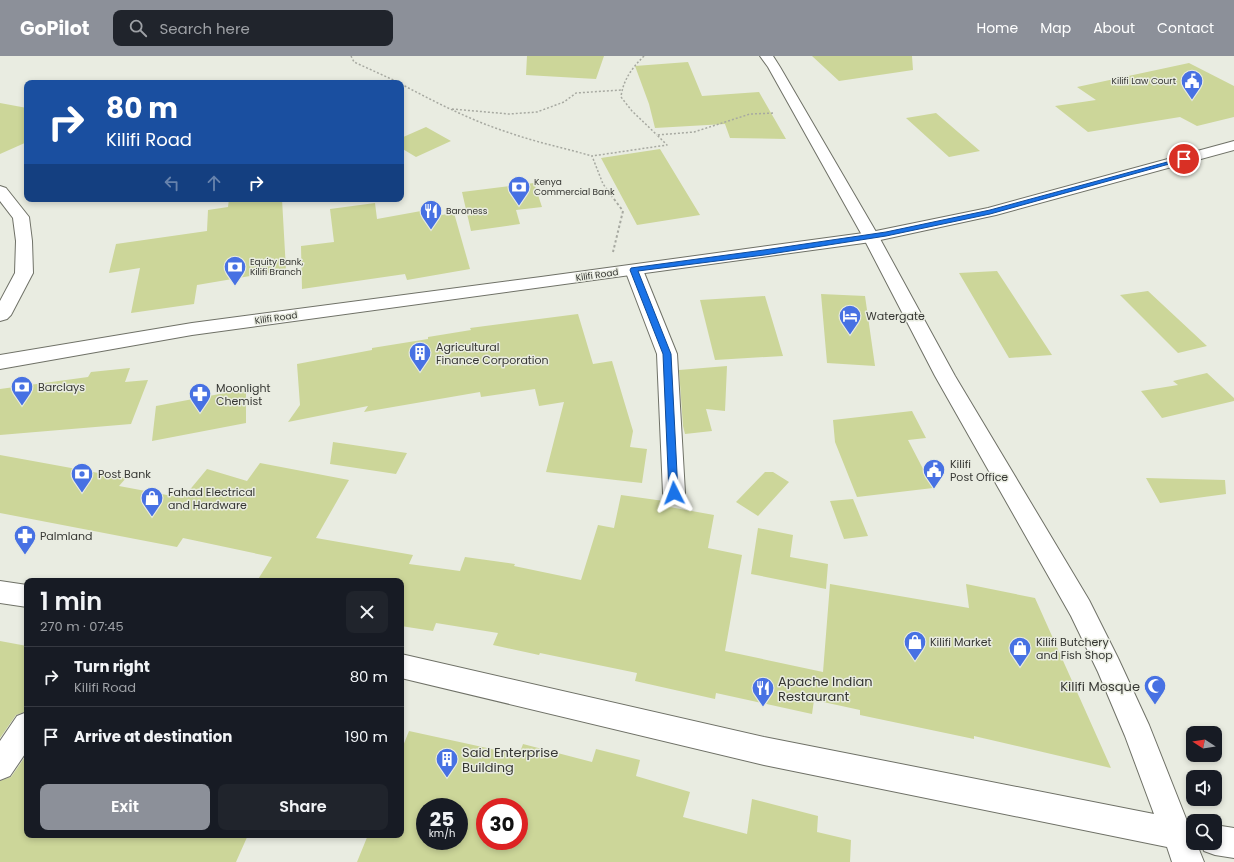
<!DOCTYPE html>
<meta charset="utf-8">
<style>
body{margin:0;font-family:Poppins,sans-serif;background:#20242c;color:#f1f3f6;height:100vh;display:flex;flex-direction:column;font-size:15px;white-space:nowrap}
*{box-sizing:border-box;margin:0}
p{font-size:13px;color:#9ea1a6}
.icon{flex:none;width:22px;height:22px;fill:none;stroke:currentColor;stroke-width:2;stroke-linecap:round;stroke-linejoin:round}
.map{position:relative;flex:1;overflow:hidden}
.details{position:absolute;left:24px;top:522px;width:380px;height:260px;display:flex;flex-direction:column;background:#171b24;border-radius:8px;box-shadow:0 2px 6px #0003}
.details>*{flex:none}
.hud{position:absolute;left:24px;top:24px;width:380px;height:122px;border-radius:8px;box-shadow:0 2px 6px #0003;background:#1a4fa0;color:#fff;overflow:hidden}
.needle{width:26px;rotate:282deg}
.tools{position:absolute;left:1186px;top:670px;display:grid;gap:8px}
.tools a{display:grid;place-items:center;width:36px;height:36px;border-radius:8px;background:#171b24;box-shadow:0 2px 6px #0003;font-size:20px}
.speed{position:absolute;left:416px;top:742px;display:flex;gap:8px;font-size:20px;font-weight:700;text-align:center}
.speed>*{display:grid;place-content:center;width:52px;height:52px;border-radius:50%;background:#171b24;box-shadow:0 2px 6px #0003;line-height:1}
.speed small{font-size:10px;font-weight:400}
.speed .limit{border:6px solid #d22;background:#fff;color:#111}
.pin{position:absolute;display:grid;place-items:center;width:34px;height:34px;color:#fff;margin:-17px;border:2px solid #fff;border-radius:50%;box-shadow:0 1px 4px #0007}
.me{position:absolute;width:44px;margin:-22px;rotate:357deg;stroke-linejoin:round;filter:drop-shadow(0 0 3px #0008)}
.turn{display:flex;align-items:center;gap:14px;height:84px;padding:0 16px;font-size:18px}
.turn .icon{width:52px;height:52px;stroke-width:2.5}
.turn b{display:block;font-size:28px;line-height:34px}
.lanes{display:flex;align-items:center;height:38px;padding:0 16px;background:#0003;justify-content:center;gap:20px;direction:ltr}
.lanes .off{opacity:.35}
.round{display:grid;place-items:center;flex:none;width:42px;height:42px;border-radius:8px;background:#20242c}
.overview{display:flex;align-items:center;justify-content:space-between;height:68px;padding:0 16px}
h1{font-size:24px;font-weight:600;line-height:30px}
.button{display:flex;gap:8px;margin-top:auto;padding:8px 16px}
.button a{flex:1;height:46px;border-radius:8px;background:#8c9099;color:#fff;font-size:16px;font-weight:600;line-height:46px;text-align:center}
.button a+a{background:#20242c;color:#f1f3f6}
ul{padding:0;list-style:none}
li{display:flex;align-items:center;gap:12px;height:60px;padding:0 16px;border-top:1px solid #363941}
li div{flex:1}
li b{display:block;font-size:15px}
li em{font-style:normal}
header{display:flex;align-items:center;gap:24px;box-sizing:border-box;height:56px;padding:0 20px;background:#8c9099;color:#fff}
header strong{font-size:19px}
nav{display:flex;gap:22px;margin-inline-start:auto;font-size:14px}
.search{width:280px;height:36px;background:#20242c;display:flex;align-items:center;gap:10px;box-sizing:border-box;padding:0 14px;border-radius:8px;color:#9ea1a6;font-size:15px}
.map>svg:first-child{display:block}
</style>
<header>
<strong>GoPilot</strong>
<div class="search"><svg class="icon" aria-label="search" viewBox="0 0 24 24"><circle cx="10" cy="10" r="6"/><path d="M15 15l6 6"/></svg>Search here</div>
<nav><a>Home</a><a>Map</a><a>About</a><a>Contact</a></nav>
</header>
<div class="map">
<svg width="1234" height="806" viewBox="0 0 1234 806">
<rect width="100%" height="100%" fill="#e9ece1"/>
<path fill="#ccd699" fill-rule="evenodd" d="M527,0H604L596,23L526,19Z
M812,0H912L913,14L839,25Z
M688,6L702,40L759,36L786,83L730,82L725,68L655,72L649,48L635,10Z
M1189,7L1234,30V61L1197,70L1180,61L1088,76L1055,50L1096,44L1077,31Z
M0,47L27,52V86L0,98Z
M936,57L980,95L949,101L906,62Z
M426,71L451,85L416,101L401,92V82Z
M660,93L700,159L637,169L601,102Z
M534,127L542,151L516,154L520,168L471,175L462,136Z
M229,143H282L286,214L197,229L194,248L131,257L140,212L109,217L116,188L207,175L208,154L228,151Z
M375,147L377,163L421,155L423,162L454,157L470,213L407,224L405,218L302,233L301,190L334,186L330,153Z
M997,215L1052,299L1009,302L959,217Z
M1148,235L1207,290L1178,297L1120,239Z
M821,238L865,240L875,310L827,307Z
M765,240L783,300L715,304L700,244Z
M578,258L593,308L612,305L633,375L630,391L647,393L642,427L546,416L564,346L539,350L535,333L481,341L480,336L364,356L368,350L288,366L300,349L297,308L372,294V292L428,283V281L471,274L470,272Z
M727,310L725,355L706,353L712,375L685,378L683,370L679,314Z
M130,312L125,326L148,324L131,368L0,379V333L88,321L91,316Z
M1207,317L1234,342V345L1162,362L1141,335L1178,329L1173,325Z
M246,333V367L152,385L156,350Z
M912,355L926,382L908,384L933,432L857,441L835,386L833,364Z
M333,386L407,397L396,418L330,408Z
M0,399L126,422L119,430L183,442L207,413L247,425L260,407L349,424L316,482L413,499L409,508L460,515L465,501L515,508L514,510L581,524L598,469L614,472L621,439L664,445V450L714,459L708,492L742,499L725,595L823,616L830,528L969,552L966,528L1035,542L1111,712L974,680V683L860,659V654L814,644L812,658L716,637L715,643L635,625L637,617L540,597L539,599L493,589L498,577L436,567L433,575L401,570V525H257L272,501L183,482L177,491L0,457Z
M765,416H773L789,426L758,460L736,446Z
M1146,422L1225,424L1226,438L1160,447Z
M853,443L868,480L844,483L830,445Z
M758,472L793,479L790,501L828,508L826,533L751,518Z
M0,585L27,590V655L16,659L0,682Z
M409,675L519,699L523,688L592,706L596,693L640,704L636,720L690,736L683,761L747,778L752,743L818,760L817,776L851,784L850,806H357L368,779H401V695ZM425,751H459V785H425ZM485,751H519V785H485Z
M27,698V779H248L236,806H0V725L11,721Z"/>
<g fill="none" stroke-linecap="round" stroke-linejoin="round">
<g stroke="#6f7167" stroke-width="2">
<path id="minor" d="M760,0H773L780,11L879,181L955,320L1089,544L1118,602L1149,669L1187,765L1193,767V787H1199L1198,791L1204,806H1172L1167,791L764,709L401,622V598L764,681L1154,758L1125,680L1098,616L1071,560L935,320L863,181L768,11Z
M0,130L6,132L29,161L32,185L33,217L11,259L7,263L0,265V245L15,217L16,185L13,162L0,145Z
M634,209L640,210L643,214L677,298L685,437L682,443L674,446L666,443L663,437L657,298L625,214L628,210Z
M0,525L27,529V551L0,547Z
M27,656V695L10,720L0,724V685L17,660Z
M1215,769L1234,772V802L1215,799L1204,795L1201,787H1215Z"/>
</g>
<g stroke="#6f7167" stroke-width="2">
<path id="tertiary" d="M1234,85V94L996,159L871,186L192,279L0,313V299L192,267L541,221L871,176L988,152Z"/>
</g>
<path stroke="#a7a9a1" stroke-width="1.5" stroke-dasharray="2 2" stroke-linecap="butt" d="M351,0L354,6L400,27
M644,0C632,12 623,24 621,41L632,55L657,79
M401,28C435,46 470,64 507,76C535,86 564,92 592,100
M452,53L509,58L537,56L564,46L576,37L621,34
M612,140L603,128L592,100L667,89L657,79L694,76L750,58L775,57"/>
<path stroke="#a7a9a1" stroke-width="2" stroke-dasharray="2.5 2.5" stroke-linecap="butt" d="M611,139L623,155L613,196"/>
<use href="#minor" fill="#fff" fill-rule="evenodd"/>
<use href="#tertiary" fill="#fff" fill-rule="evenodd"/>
</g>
<path fill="#1a73e8" stroke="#114b97" d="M1182,102L1187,103L990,158L886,180L764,199L638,215L671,298L678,437L677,440H670L669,437L663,298L630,214L631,212L764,194L886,176L990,154Z"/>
<defs>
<g id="civic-pin" transform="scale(1.15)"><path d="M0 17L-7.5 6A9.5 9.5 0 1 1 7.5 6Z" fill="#4771e3" stroke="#e9ece1"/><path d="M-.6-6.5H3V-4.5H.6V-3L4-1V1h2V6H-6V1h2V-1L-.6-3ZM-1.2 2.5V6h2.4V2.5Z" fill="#fff"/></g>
<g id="bank-pin" transform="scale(1.15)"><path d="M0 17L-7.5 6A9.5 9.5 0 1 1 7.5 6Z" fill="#4771e3" stroke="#e9ece1"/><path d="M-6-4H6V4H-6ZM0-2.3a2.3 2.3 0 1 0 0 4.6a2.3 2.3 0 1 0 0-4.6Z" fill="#fff"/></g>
<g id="restaurant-pin" transform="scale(1.15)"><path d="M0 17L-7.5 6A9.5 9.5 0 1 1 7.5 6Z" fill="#4771e3" stroke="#e9ece1"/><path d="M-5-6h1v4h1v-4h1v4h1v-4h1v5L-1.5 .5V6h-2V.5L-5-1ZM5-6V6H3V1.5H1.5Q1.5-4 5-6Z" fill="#fff"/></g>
<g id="hotel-pin" transform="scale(1.15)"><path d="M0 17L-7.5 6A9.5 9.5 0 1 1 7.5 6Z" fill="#4771e3" stroke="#e9ece1"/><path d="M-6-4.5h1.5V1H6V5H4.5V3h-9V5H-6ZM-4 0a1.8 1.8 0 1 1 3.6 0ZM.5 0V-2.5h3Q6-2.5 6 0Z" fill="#fff"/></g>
<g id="building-pin" transform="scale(1.15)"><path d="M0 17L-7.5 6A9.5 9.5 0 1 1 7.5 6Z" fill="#4771e3" stroke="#e9ece1"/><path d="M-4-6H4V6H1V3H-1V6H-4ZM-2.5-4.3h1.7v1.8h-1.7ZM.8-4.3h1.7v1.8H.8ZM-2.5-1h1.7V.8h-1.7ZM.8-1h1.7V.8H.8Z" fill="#fff"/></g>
<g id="pharmacy-pin" transform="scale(1.15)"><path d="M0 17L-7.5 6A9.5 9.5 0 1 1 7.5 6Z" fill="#4771e3" stroke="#e9ece1"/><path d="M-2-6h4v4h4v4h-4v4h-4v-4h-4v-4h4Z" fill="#fff"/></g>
<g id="shop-pin" transform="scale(1.15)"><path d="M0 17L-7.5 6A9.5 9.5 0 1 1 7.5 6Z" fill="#4771e3" stroke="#e9ece1"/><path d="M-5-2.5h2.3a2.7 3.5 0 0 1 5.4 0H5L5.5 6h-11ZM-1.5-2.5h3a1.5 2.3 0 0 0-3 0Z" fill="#fff"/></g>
<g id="mosque-pin" transform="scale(1.15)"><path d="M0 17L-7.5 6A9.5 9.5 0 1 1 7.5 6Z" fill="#4771e3" stroke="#e9ece1"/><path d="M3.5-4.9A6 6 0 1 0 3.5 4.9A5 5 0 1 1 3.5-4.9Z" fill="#fff"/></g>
</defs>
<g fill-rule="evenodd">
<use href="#civic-pin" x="1192" y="25"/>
<use href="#bank-pin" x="519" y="131"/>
<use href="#restaurant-pin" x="431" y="155"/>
<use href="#bank-pin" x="235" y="211"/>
<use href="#hotel-pin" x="850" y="260"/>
<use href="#building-pin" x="420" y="297"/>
<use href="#bank-pin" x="22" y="331"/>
<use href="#pharmacy-pin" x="200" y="338"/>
<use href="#civic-pin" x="934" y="414"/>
<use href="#bank-pin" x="82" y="418"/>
<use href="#shop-pin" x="152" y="442"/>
<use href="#pharmacy-pin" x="25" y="480"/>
<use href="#shop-pin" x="915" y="586"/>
<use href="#shop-pin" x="1020" y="592"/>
<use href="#mosque-pin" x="1155" y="630"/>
<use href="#restaurant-pin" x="763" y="632"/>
<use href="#building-pin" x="447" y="703"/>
</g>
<g text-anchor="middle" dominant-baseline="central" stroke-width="3" stroke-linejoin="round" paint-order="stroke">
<g font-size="9" fill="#363733" stroke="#e9ece1" text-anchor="start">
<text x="1176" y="25" text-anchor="end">Kilifi Law Court</text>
<text x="534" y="126">Kenya<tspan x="534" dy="10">Commercial Bank</tspan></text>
<text x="446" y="155">Baroness</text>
<text x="250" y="206">Equity Bank,<tspan x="250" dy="10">Kilifi Branch</tspan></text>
</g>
<g font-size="9" fill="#363733" stroke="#e9ece1">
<text transform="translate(597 219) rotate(-8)">Kilifi Road</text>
<text transform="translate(276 262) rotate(-8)">Kilifi Road</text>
</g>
<g font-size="11" fill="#363733" stroke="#e9ece1" text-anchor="start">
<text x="866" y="260">Watergate</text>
<text x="436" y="291">Agricultural<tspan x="436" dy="13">Finance Corporation</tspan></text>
<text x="38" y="331">Barclays</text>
<text x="216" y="332">Moonlight<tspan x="216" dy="13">Chemist</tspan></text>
<text x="950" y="408">Kilifi<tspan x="950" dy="13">Post Office</tspan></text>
<text x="98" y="418">Post Bank</text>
<text x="168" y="436">Fahad Electrical<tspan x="168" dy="13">and Hardware</tspan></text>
<text x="40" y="480">Palmland</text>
<text x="930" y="586">Kilifi Market</text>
<text x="1036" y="586">Kilifi Butchery<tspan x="1036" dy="13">and Fish Shop</tspan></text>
</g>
<g font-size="13" fill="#363733" stroke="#e9ece1" text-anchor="start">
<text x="778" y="625">Apache Indian<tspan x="778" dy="15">Restaurant</tspan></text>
<text x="1140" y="630" text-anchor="end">Kilifi Mosque</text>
<text x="462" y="696">Said Enterprise<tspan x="462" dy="15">Building</tspan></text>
</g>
</g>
</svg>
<div class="tools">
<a><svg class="needle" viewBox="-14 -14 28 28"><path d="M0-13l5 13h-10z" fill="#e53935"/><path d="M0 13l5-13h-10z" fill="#9ea1a6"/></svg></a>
<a><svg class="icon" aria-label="sound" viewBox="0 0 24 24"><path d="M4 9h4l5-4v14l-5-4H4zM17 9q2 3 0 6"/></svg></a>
<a><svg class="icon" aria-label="search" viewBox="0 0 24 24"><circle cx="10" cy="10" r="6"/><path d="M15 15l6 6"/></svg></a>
</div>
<div class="speed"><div>25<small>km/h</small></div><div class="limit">30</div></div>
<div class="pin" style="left:1184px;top:103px;background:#d93025"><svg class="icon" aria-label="arrive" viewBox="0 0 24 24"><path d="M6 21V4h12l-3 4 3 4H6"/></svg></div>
<svg class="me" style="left:674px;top:437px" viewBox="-20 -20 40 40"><path d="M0-17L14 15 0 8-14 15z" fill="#1a73e8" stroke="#fff" stroke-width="4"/></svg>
<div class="hud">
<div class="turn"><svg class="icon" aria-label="right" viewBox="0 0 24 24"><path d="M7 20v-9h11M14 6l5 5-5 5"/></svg><div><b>80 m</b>Kilifi Road</div></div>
<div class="lanes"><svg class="icon off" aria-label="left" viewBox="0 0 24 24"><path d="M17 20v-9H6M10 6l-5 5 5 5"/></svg><svg class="icon off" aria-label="ahead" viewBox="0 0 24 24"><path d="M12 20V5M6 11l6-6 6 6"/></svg><svg class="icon" aria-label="right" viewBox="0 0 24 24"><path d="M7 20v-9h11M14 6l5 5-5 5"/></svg></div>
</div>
<section class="details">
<div class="overview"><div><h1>1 min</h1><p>270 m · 07:45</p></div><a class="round"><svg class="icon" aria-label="close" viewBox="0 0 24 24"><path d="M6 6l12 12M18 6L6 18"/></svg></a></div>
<ul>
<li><svg class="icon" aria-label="right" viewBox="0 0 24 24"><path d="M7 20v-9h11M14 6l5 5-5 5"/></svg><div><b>Turn right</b><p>Kilifi Road</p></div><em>80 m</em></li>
<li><svg class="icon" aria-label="arrive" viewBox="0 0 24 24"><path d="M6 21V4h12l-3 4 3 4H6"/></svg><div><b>Arrive at destination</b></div><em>190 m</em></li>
</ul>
<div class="button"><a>Exit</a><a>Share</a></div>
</section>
</div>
